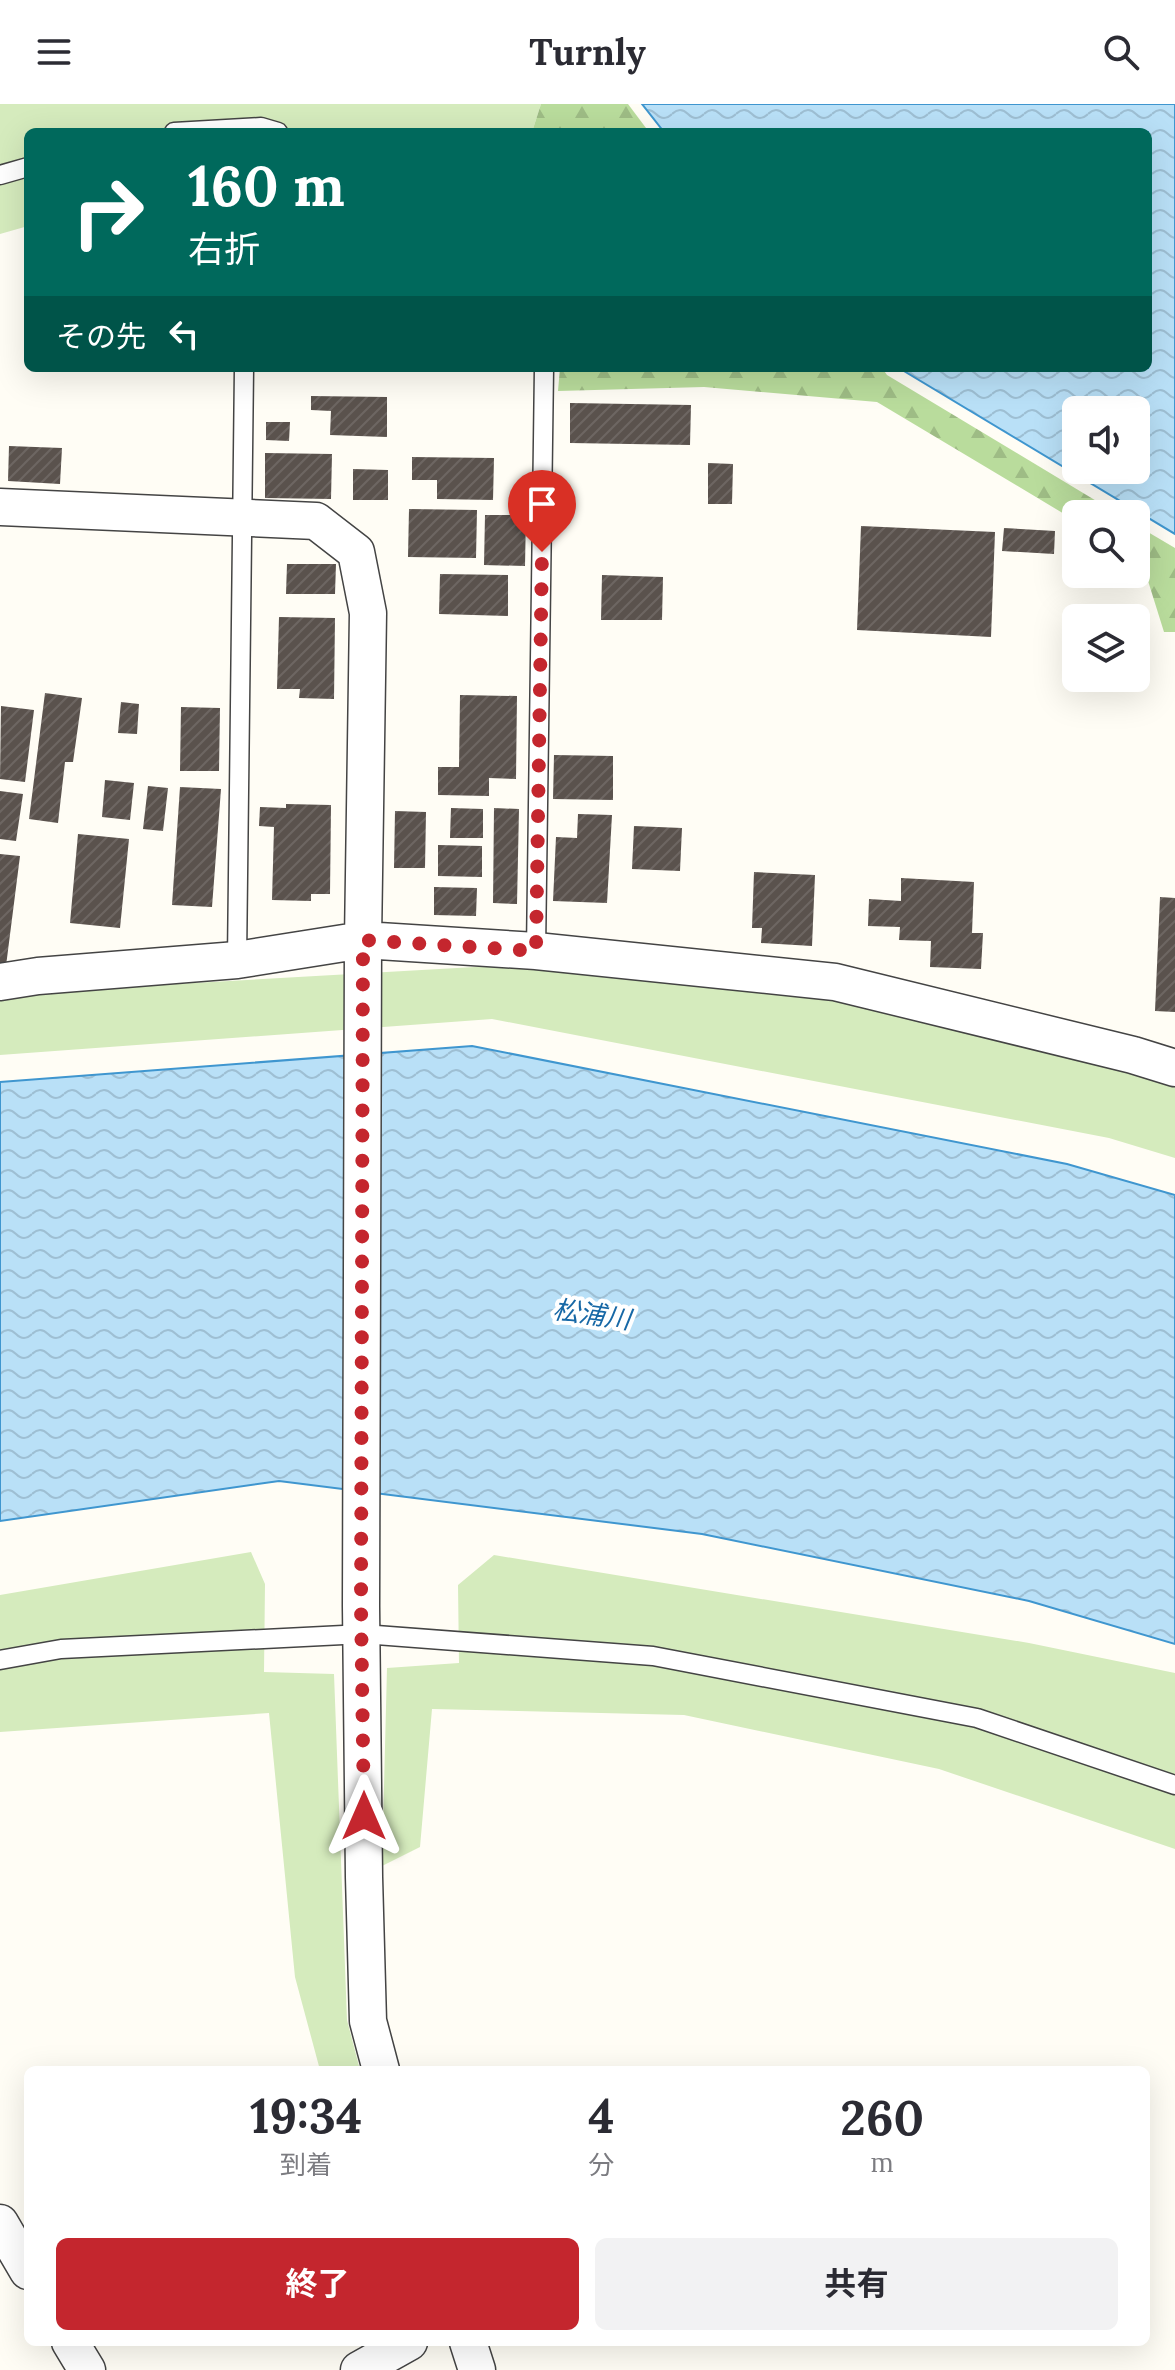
<!DOCTYPE html>
<html lang="ja">
<meta charset="utf-8">
<style>
body{margin:0;font-family:Lora,"Noto Sans JP",serif;background:#f2f2f3;color:#2b2b33;height:100vh;display:flex;flex-direction:column;font-size:30px;white-space:nowrap}
*{box-sizing:border-box;margin:0}
p{font-size:26px;color:#7c7c81}
.icon{flex:none;width:44px;height:44px;fill:none;stroke:currentColor;stroke-width:2;stroke-linecap:round;stroke-linejoin:round}
.map{position:relative;flex:1;overflow:hidden}
.sheet{position:absolute;left:24px;top:1962px;width:1126px;height:280px;display:flex;flex-direction:column;background:#fff;border-radius:12px;box-shadow:0 8px 32px #0002}
.sheet>*{flex:none}
.banner{position:absolute;left:24px;top:24px;width:1128px;height:244px;border-radius:12px;box-shadow:0 8px 32px #0002;background:#00695c;color:#fff;overflow:hidden}
.tools{position:absolute;left:1062px;top:292px;display:grid;gap:16px}
.tools a{display:grid;place-items:center;width:88px;height:88px;border-radius:12px;background:#fff;box-shadow:0 8px 32px #0002;font-size:40px}
.pin{position:absolute;display:grid;place-items:center;width:68px;height:68px;color:#fff;margin:-82px -34px;border-radius:50% 50% 50% 0;rotate:-45deg;box-shadow:0 0 8px #0007}
.pin .icon{rotate:45deg}
.me{position:absolute;width:88px;margin:-44px;rotate:0deg;stroke-linejoin:round;filter:drop-shadow(0 0 6px #0008)}
.turn{display:flex;align-items:center;gap:28px;height:168px;padding:0 32px;font-size:36px}
.turn .icon{width:104px;height:104px;stroke-width:2.5}
.turn b{display:block;font-size:56px;line-height:68px}
.then{display:flex;align-items:center;height:76px;padding:0 32px;background:#0003;gap:16px;font-size:30px}
.eta{display:flex;justify-content:space-evenly;align-items:center;height:136px;text-align:center}
.eta b{font-size:48px;font-weight:700;line-height:56px}
.button{display:flex;gap:16px;margin-top:auto;padding:16px 32px}
.button a{flex:1;height:92px;border-radius:12px;background:#c4262e;color:#fff;font-size:32px;font-weight:700;line-height:92px;text-align:center}
.button a+a{background:#f2f2f3;color:#2b2b33}
header{display:flex;justify-content:space-between;align-items:center;height:104px;padding:0 32px;background:#fff;font-size:36px;font-weight:700}
.map>svg:first-child{display:block}
</style>
<header><svg class="icon" aria-label="menu" viewBox="0 0 24 24"><path d="M4 6h16M4 12h16M4 18h16"/></svg>Turnly<svg class="icon" aria-label="search" viewBox="0 0 24 24"><circle cx="10" cy="10" r="6"/><path d="M15 15l6 6"/></svg></header>
<div class="map">
<svg width="1175" height="2266" viewBox="0 0 1175 2266">
<defs>
<pattern id="forest-firs" width="22" height="20" patternUnits="userSpaceOnUse" patternTransform="scale(2)"><rect width="22" height="20" fill="#b9dc9c"/><path d="M5 1l3.5 6h-7zM16 11l3.5 6h-7z" fill="#9ebc85"/></pattern>
<pattern id="water-waves" width="16" height="10" patternUnits="userSpaceOnUse" patternTransform="scale(2)"><rect width="16" height="10" fill="#b9e0f7"/><path d="M0 5q4-4 8 0t8 0" fill="none" stroke="#9ebfd3"/></pattern>
<pattern id="building-hatch" width="6" height="6" patternUnits="userSpaceOnUse" patternTransform="scale(2)"><rect width="6" height="6" fill="#5a524d"/><path d="M-1 1l2-2M0 6l6-6M5 7l2-2" fill="none" stroke="#6d6662"/></pattern>
</defs>
<rect width="100%" height="100%" fill="#fffdf5"/>
<path fill="#d5ebbd" d="M0,0H541L532,28H28V122L0,130Z
M527,860L837,888L1175,976V1054L1109,1034L492,915L0,951V893L70,886Z
M251,1448L265,1480L264,1568L334,1570L347,1916L360,1966H320L295,1873L269,1609L0,1628V1491Z
M494,1451L1029,1539L1175,1569V1745L939,1665L684,1611L432,1605L420,1743L382,1762L387,1564L459,1559L458,1481Z"/>
<path fill="url(#forest-firs)" d="M541,0H628L649,28H532Z
M560,264H882L887,271L1118,410H1076V417L877,298L704,283L558,287Z
M1136,421L1175,444V528H1164L1139,448L1136,446Z"/>
<path fill="url(#water-waves)" stroke="#3f96cf" stroke-width="2" fill-rule="evenodd" d="M642,0H1175V430L899,264H1148V28H664ZM1076,306H1136V366H1076Z
M472,942L1067,1060L1175,1091V1540L1029,1497L702,1430L279,1377L0,1417V978Z"/>
<path fill="url(#building-hatch)" d="M311,292L387,293V333L330,331L331,307L311,306Z
M570,299L691,301L690,341L570,339Z
M266,318H290L289,337L266,336Z
M9,342L62,344L60,380L8,377Z
M265,349L332,350L331,395L265,394Z
M412,353L494,354L493,396L437,395V376H412Z
M708,359L733,360L732,400H708Z
M353,365L388,366V396H353Z
M409,405L477,406L476,454L408,453Z
M485,411H526L525,462L484,461Z
M861,422L995,428L991,533L857,526Z
M1004,424L1055,427L1054,450L1002,447Z
M287,460H336L335,490H286Z
M440,470L508,471V512L439,510Z
M602,471L663,473L662,516H601Z
M279,513L335,514L334,595L299,594L300,585H277Z
M45,589L82,594L73,658H65L58,719L29,715Z
M460,591L517,592L516,675L489,674V692L438,691V663H459Z
M121,598L139,600L137,630L118,629Z
M1,602L34,606L25,678L0,675Z
M181,603L220,604L219,667H180Z
M554,651L613,652V696L553,695Z
M105,676L134,679L130,716L102,713Z
M148,682L168,684L163,727L143,725Z
M180,683L221,685L212,803L172,801Z
M0,687L23,690L16,737L0,735Z
M286,700L331,701L330,790H311V797L272,796L274,723L259,722L260,703L286,704Z
M451,704L483,705V734H450Z
M494,704L519,705L517,800L493,799Z
M395,707L426,708L425,764H394Z
M578,710L612,711L607,799L553,797L556,733L577,734Z
M634,722L682,724L680,767L632,765Z
M78,730L129,735L120,824L70,819Z
M438,741L482,742V773L438,772Z
M0,750L20,752L6,862L0,861Z
M754,768L815,771L812,842L761,839L762,824H752Z
M901,774L974,778L972,829H983L981,865L930,863L931,837L899,836L900,823L868,822L869,795L901,797Z
M434,783L477,784L476,812L434,811Z
M1160,793L1175,794V908L1155,907Z"/>
<g fill="none" stroke-linecap="round" stroke-linejoin="round">
<g stroke="#444" stroke-width="21">
<path id="lane" d="M174,28L261,23L278,28
M0,71L28,63
M536,847L544,264
M237,856L244,264
M0,1556L61,1545L363,1530L653,1552L977,1614L1175,1681"/>
</g>
<g stroke="#444" stroke-width="39">
<path id="street" d="M0,403L316,417L356,448L368,509L363,836L361,1502L364,1773L368,1917L381,1966
M0,878L38,872L237,856L363,836L536,847L835,878L1133,951L1175,964
M0,2119L28,2167
M70,2238L87,2266
M468,2238L477,2266
M359,2266L409,2238"/>
</g>
<use href="#lane" stroke="#fff" stroke-width="18"/>
<use href="#street" stroke="#fff" stroke-width="36"/>
</g>
<g fill="none" stroke-linecap="round" stroke-linejoin="round">
<path stroke="#c4262e" stroke-width="14" stroke-dasharray="0 25.2" d="M364,1712L361,1502L363,836L536,847L542,448"/>
</g>
<g text-anchor="middle" dominant-baseline="central" stroke-width="8" stroke-linejoin="round" paint-order="stroke">
<g font-size="26" font-style="italic" fill="#1768a6" stroke="#fff">
<text transform="translate(592 1210) rotate(8)">松浦川</text>
</g>
</g>
</svg>
<div class="tools">
<a><svg class="icon" aria-label="sound" viewBox="0 0 24 24"><path d="M4 9h4l5-4v14l-5-4H4zM17 9q2 3 0 6"/></svg></a>
<a><svg class="icon" aria-label="search" viewBox="0 0 24 24"><circle cx="10" cy="10" r="6"/><path d="M15 15l6 6"/></svg></a>
<a><svg class="icon" aria-label="layers" viewBox="0 0 24 24"><path d="M12 4l9 5-9 5-9-5zM3 14l9 5 9-5"/></svg></a>
</div>
<div class="pin" style="left:542px;top:448px;background:#d93025"><svg class="icon" aria-label="arrive" viewBox="0 0 24 24"><path d="M6 21V4h12l-3 4 3 4H6"/></svg></div>
<svg class="me" style="left:364px;top:1712px" viewBox="-20 -20 40 40"><path d="M0-17L14 15 0 8-14 15z" fill="#c4262e" stroke="#fff" stroke-width="4"/></svg>
<div class="banner">
<div class="turn"><svg class="icon" aria-label="right" viewBox="0 0 24 24"><path d="M7 20v-9h11M14 6l5 5-5 5"/></svg><div><b>160 m</b>右折</div></div>
<div class="then">その先<svg class="icon" aria-label="left" viewBox="0 0 24 24"><path d="M17 20v-9H6M10 6l-5 5 5 5"/></svg></div>
</div>
<section class="sheet">
<div class="eta">
<div><b>19:34</b><p>到着</p></div>
<div><b>4</b><p>分</p></div>
<div><b>260</b><p>m</p></div>
</div>
<div class="button"><a>終了</a><a>共有</a></div>
</section>
</div>
